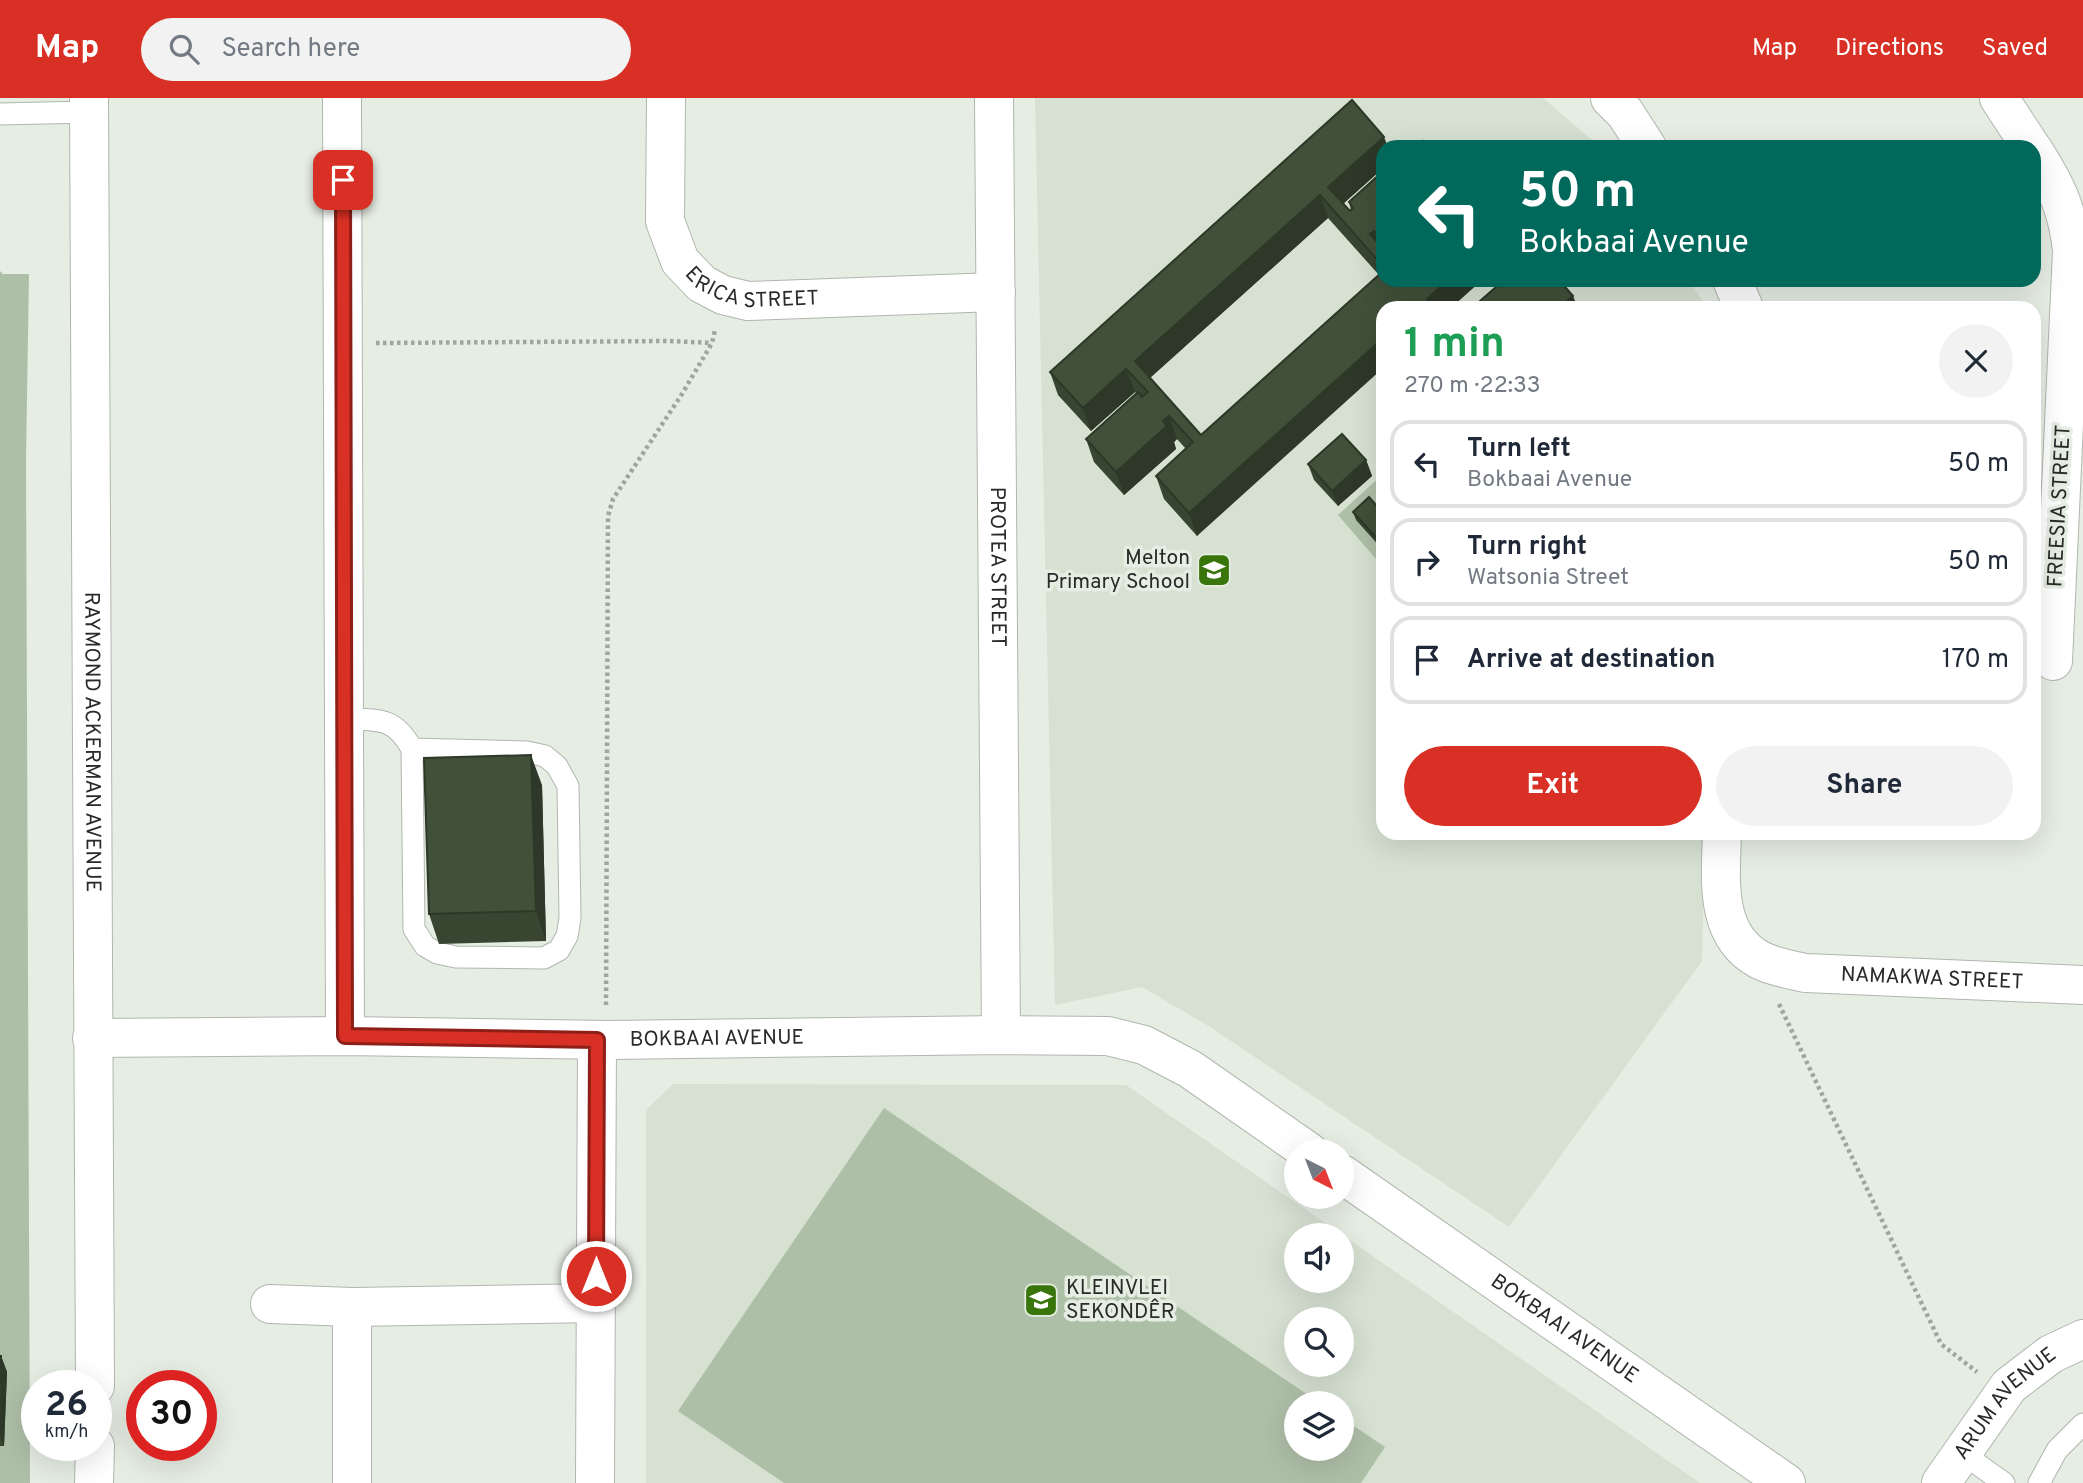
<!DOCTYPE html>
<meta charset="utf-8">
<style>
body{margin:0;font-family:Overpass,sans-serif;background:#f2f2f3;color:#1f2937;height:100vh;display:flex;flex-direction:column;font-size:26px;white-space:nowrap}
*{box-sizing:border-box;margin:0}
p{font-size:23px;color:#747a83}
.icon{flex:none;width:38px;height:38px;fill:none;stroke:currentColor;stroke-width:2;stroke-linecap:round;stroke-linejoin:round}
.map{position:relative;flex:1;overflow:hidden}
.drawer{position:absolute;left:1376px;top:203px;width:665px;height:539px;display:flex;flex-direction:column;background:#fff;border-radius:21px;box-shadow:0 7px 28px #0002}
.drawer>*{flex:none}
.hud{position:absolute;left:1376px;top:42px;width:665px;height:147px;border-radius:21px;box-shadow:0 7px 28px #0002;background:#00695c;color:#fff;overflow:hidden}
.needle{width:46px;rotate:138deg}
.fabs{position:absolute;left:1284px;top:1041px;display:grid;gap:14px}
.fabs a{display:grid;place-items:center;width:70px;height:70px;border-radius:50%;background:#fff;box-shadow:0 7px 28px #0002;font-size:35px}
.speed{position:absolute;left:21px;top:1272px;display:flex;gap:14px;font-size:35px;font-weight:700;text-align:center}
.speed>*{display:grid;place-content:center;width:91px;height:91px;border-radius:50%;background:#fff;box-shadow:0 7px 28px #0002;line-height:1}
.speed small{font-size:18px;font-weight:400}
.speed .limit{border:10px solid #d22;background:#fff;color:#111}
.pin{position:absolute;display:grid;place-items:center;width:60px;height:60px;color:#fff;margin:-30px;border-radius:14px;box-shadow:0 4px 10px #0006}
.me{position:absolute;width:77px;margin:-38px;rotate:0deg;stroke-linejoin:round;filter:drop-shadow(0 0 5px #0008)}
.turn{display:flex;align-items:center;gap:24px;height:147px;padding:0 28px;font-size:32px}
.turn .icon{width:91px;height:91px;stroke-width:2.5}
.turn b{display:block;font-size:49px;line-height:60px}
.round{display:grid;place-items:center;flex:none;width:74px;height:74px;border-radius:37px;background:#f2f2f3}
.headline{display:flex;align-items:center;justify-content:space-between;height:119px;padding:0 28px}
h1{font-size:42px;font-weight:700;line-height:52px;color:#1e9e55}
.button{display:flex;gap:14px;margin-top:auto;padding:14px 28px}
.button a{flex:1;height:80px;border-radius:42px;background:#d93025;color:#fff;font-size:28px;font-weight:700;line-height:80px;text-align:center}
.button a+a{background:#f2f2f3;color:#1f2937}
ul{padding:0;list-style:none}
li{display:flex;align-items:center;gap:21px;height:88px;margin:0 14px 10px;padding:0 14px;border:4px solid #e0e1e3;border-radius:21px}
li div{flex:1}
li b{display:block;font-size:26px}
li em{font-style:normal}
header{display:flex;align-items:center;gap:42px;box-sizing:border-box;height:98px;padding:0 35px;background:#d93025;color:#fff}
header strong{font-size:33px}
nav{display:flex;gap:38px;margin-inline-start:auto;font-size:24px}
.search{width:490px;height:63px;background:#f2f2f3;display:flex;align-items:center;gap:18px;box-sizing:border-box;padding:0 24px;border-radius:38px;color:#747a83;font-size:26px}
.map>svg:first-child{display:block}
</style>
<header>
<strong>Map</strong>
<div class="search"><svg class="icon" aria-label="search" viewBox="0 0 24 24"><circle cx="10" cy="10" r="6"/><path d="M15 15l6 6"/></svg>Search here</div>
<nav><a>Map</a><a>Directions</a><a>Saved</a></nav>
</header>
<div class="map">
<svg width="2083" height="1385" viewBox="0 0 2083 1385">
<rect width="100%" height="100%" fill="#e6ede3"/>
<path fill="#d6e1d2" fill-rule="evenodd" d="M1035,0H1543L1600,49H1382V182H1689L1707,210H1382V735H1705L1702,863L1509,1129L1210,929L1142,889L1055,907Z
M673,986L1126,987L1700,1385H646V1012ZM1297,1138H1342V1183H1297ZM1297,1222H1342V1267H1297ZM1297,1306H1342V1351H1297Z"/>
<path fill="#aebfa8" d="M0,173L3,176H29L26,362L30,1385H0Z
M1382,377V468L1338,417Z
M884,1010L1320,1305L1297,1306V1351H1342V1320L1385,1349L1361,1385H784L678,1313Z"/>
<g fill="none" stroke-linecap="round" stroke-linejoin="round">
<g stroke="#b0b7ae" stroke-width="23">
<path id="service" d="M0,16L89,14
M343,621C378,622 394,618 412,651L414,831L425,848L437,855L456,859L544,860L559,852L567,838L570,820L568,688L557,668L545,658L527,654L412,651
M1962,1355L2004,1385
M2039,1385L2057,1352L2083,1326"/>
</g>
<g stroke="#b0b7ae" stroke-width="40">
<g id="minor">
<path d="M342,0L345,938"/>
<path id="s1" d="M666,0L665,123L680,163L702,186L723,197L748,203L996,194"/>
<path id="s2" d="M994,0L1001,937"/>
<path d="M1610,0L1625,15L1647,49"/>
<path d="M1999,0L2031,49"/>
<path d="M2034,53C2056,87 2068,112 2072,153L2053,563"/>
<path d="M1732,182L1744,210"/>
<path id="s3" d="M1722,735C1721,779 1713,837 1760,862C1774,869 1791,872 1806,875L2083,887"/>
<path id="s4" d="M92,940L345,938L609,942L1001,937L1108,938L1144,947L1190,971L1309,1054"/>
<path id="s5" d="M1342,1076L1786,1385"/>
<path d="M270,1206L352,1209L595,1205"/>
<path d="M352,1209V1385"/>
<path d="M595,1385L597,942"/>
<path id="s6" d="M1941,1385L2009,1288L2051,1256L2083,1241"/>
</g>
</g>
<g stroke="#b0b7ae" stroke-width="40">
<g id="tertiary">
<path id="s7" d="M89,0L95,1288"/>
<path d="M94,1385L95,1348"/>
</g>
</g>
<path stroke="#a0a69e" stroke-width="4.5" stroke-dasharray="3.5 3.5" stroke-linecap="butt" d="M376,245L670,243L712,245
M1779,906L1941,1246L1977,1274
M606,907L608,418L613,401L682,296L712,245L715,232"/>
<use href="#service" stroke="#fff" stroke-width="21"/>
<use href="#minor" stroke="#fff" stroke-width="38"/>
<use href="#tertiary" stroke="#fff" stroke-width="38"/>
</g>
<path fill="#374531" fill-rule="evenodd" d="M1352,2L1382,71L1343,106L1350,113L1351,112L1349,104L1382,74V182H1482L1451,210H1382L1197,438L1164,401L1156,378L1186,351L1177,341L1174,344L1176,351L1124,397L1094,364L1086,341L1136,295L1135,294L1091,333L1058,297L1050,274ZM1328,120L1379,177L1201,337L1150,280Z
M1366,362L1372,378L1338,408L1314,382L1308,366Z
M1353,414H1382V451L1356,422Z
M542,687L546,843L439,846L429,816Z
M0,1258H1L7,1274L4,1348H0Z"/>
<path fill="#2d3828" d="M1384,39L1388,49H1382V71L1336,112L1328,89Z
M1320,97L1328,120L1143,286L1135,263Z
M1374,133L1382,156L1370,136Z
M1448,182H1482L1450,210H1430L1427,201Z
M1573,198L1578,210H1560Z
M1382,241V271L1197,438L1189,415Z
M1126,271L1135,294L1091,333L1083,310Z
M1169,318L1177,341L1174,344L1176,351L1124,397L1116,374Z
M1366,362L1372,378L1338,408L1332,393Z
M531,657L542,687L546,843L536,813Z
M1,1258L7,1274L4,1348L0,1338Z"/>
<path fill="#405039" stroke="#2d3828" stroke-width="2" d="M1352,2L1384,39L1328,89L1350,113L1353,110L1349,104L1382,74V136L1380,139L1374,133L1370,136L1382,150V167L1320,97L1135,263L1201,337L1382,174V182H1448L1427,201L1435,210H1422L1420,207L1417,210H1382V241L1189,415L1156,378L1193,344L1169,318L1163,323L1167,328L1116,374L1086,341L1138,294L1142,299L1148,294L1126,271L1083,310L1050,274Z
M1423,43L1429,49H1417Z
M1504,182H1559L1573,198L1560,210H1472Z
M1342,336L1366,362L1332,393L1308,366Z
M1369,399L1382,414V446L1353,414Z
M531,657L536,813L429,816L424,660Z
M0,1258H1L0,1286Z"/>
<g fill="none" stroke-linecap="round" stroke-linejoin="round">
<g stroke="#8d1f18" stroke-width="18">
<path id="route" d="M343,82L345,938L597,942L596,1178"/>
</g>
<use href="#route" stroke="#d93025" stroke-width="12"/>
</g>
<defs>
<g id="school-square" transform="scale(1.75)"><rect x="-9" y="-9" width="18" height="18" rx="4" fill="#38750b" stroke="#e6ede3"/><path d="M0-5L7-2L0 1L-7-2ZM-4 1L0 2.5L4 1V4Q0 6-4 4Z" fill="#fff"/></g>
</defs>
<g fill-rule="evenodd">
<use href="#school-square" x="1214" y="472"/>
<use href="#school-square" x="1041" y="1202"/>
</g>
<g text-anchor="middle" dominant-baseline="central" stroke-width="7" stroke-linejoin="round" paint-order="stroke">
<g font-size="21" fill="#282b27" stroke="#e6ede3">
<text stroke="none"><textPath href="#s1" startOffset="248">ERICA STREET</textPath></text>
<text transform="translate(2060 408) rotate(-87)">FREESIA STREET</text>
<text stroke="none"><textPath href="#s2" startOffset="469">PROTEA STREET</textPath></text>
<text stroke="none"><textPath href="#s7" startOffset="644">RAYMOND ACKERMAN AVENUE</textPath></text>
<text stroke="none"><textPath href="#s3" startOffset="315">NAMAKWA STREET</textPath></text>
<text stroke="none"><textPath href="#s4" startOffset="625">BOKBAAI AVENUE</textPath></text>
<text stroke="none"><textPath href="#s5" startOffset="271">BOKBAAI AVENUE</textPath></text>
<text stroke="none"><textPath href="#s6" startOffset="103">ARUM AVENUE</textPath></text>
</g>
<g font-size="21" fill="#282b27" stroke="#e6ede3" text-anchor="end">
<text x="1190" y="460">Melton<tspan x="1190" dy="24">Primary School</tspan></text>
<text x="1066" y="1190" text-anchor="start">KLEINVLEI<tspan x="1066" dy="24">SEKONDÊR</tspan></text>
</g>
</g>
</svg>
<div class="fabs">
<a><svg class="needle" viewBox="-14 -14 28 28"><path d="M0-13l5 13h-10z" fill="#e53935"/><path d="M0 13l5-13h-10z" fill="#747a83"/></svg></a>
<a><svg class="icon" aria-label="sound" viewBox="0 0 24 24"><path d="M4 9h4l5-4v14l-5-4H4zM17 9q2 3 0 6"/></svg></a>
<a><svg class="icon" aria-label="search" viewBox="0 0 24 24"><circle cx="10" cy="10" r="6"/><path d="M15 15l6 6"/></svg></a>
<a><svg class="icon" aria-label="layers" viewBox="0 0 24 24"><path d="M12 4l9 5-9 5-9-5zM3 14l9 5 9-5"/></svg></a>
</div>
<div class="speed"><div>26<small>km/h</small></div><div class="limit">30</div></div>
<div class="pin" style="left:343px;top:82px;background:#d93025"><svg class="icon" aria-label="arrive" viewBox="0 0 24 24"><path d="M6 21V4h12l-3 4 3 4H6"/></svg></div>
<svg class="me" style="left:596px;top:1178px" viewBox="-20 -20 40 40"><circle r="17" fill="#d93025" stroke="#fff" stroke-width="3"/><path d="M0-11L8 9 0 5-8 9z" fill="#fff"/></svg>
<div class="hud">
<div class="turn"><svg class="icon" aria-label="left" viewBox="0 0 24 24"><path d="M17 20v-9H6M10 6l-5 5 5 5"/></svg><div><b>50 m</b>Bokbaai Avenue</div></div>
</div>
<section class="drawer">
<div class="headline"><div><h1>1 min</h1><p>270 m · 22:33</p></div><a class="round"><svg class="icon" aria-label="close" viewBox="0 0 24 24"><path d="M6 6l12 12M18 6L6 18"/></svg></a></div>
<ul>
<li><svg class="icon" aria-label="left" viewBox="0 0 24 24"><path d="M17 20v-9H6M10 6l-5 5 5 5"/></svg><div><b>Turn left</b><p>Bokbaai Avenue</p></div><em>50 m</em></li>
<li><svg class="icon" aria-label="right" viewBox="0 0 24 24"><path d="M7 20v-9h11M14 6l5 5-5 5"/></svg><div><b>Turn right</b><p>Watsonia Street</p></div><em>50 m</em></li>
<li><svg class="icon" aria-label="arrive" viewBox="0 0 24 24"><path d="M6 21V4h12l-3 4 3 4H6"/></svg><div><b>Arrive at destination</b></div><em>170 m</em></li>
</ul>
<div class="button"><a>Exit</a><a>Share</a></div>
</section>
</div>
